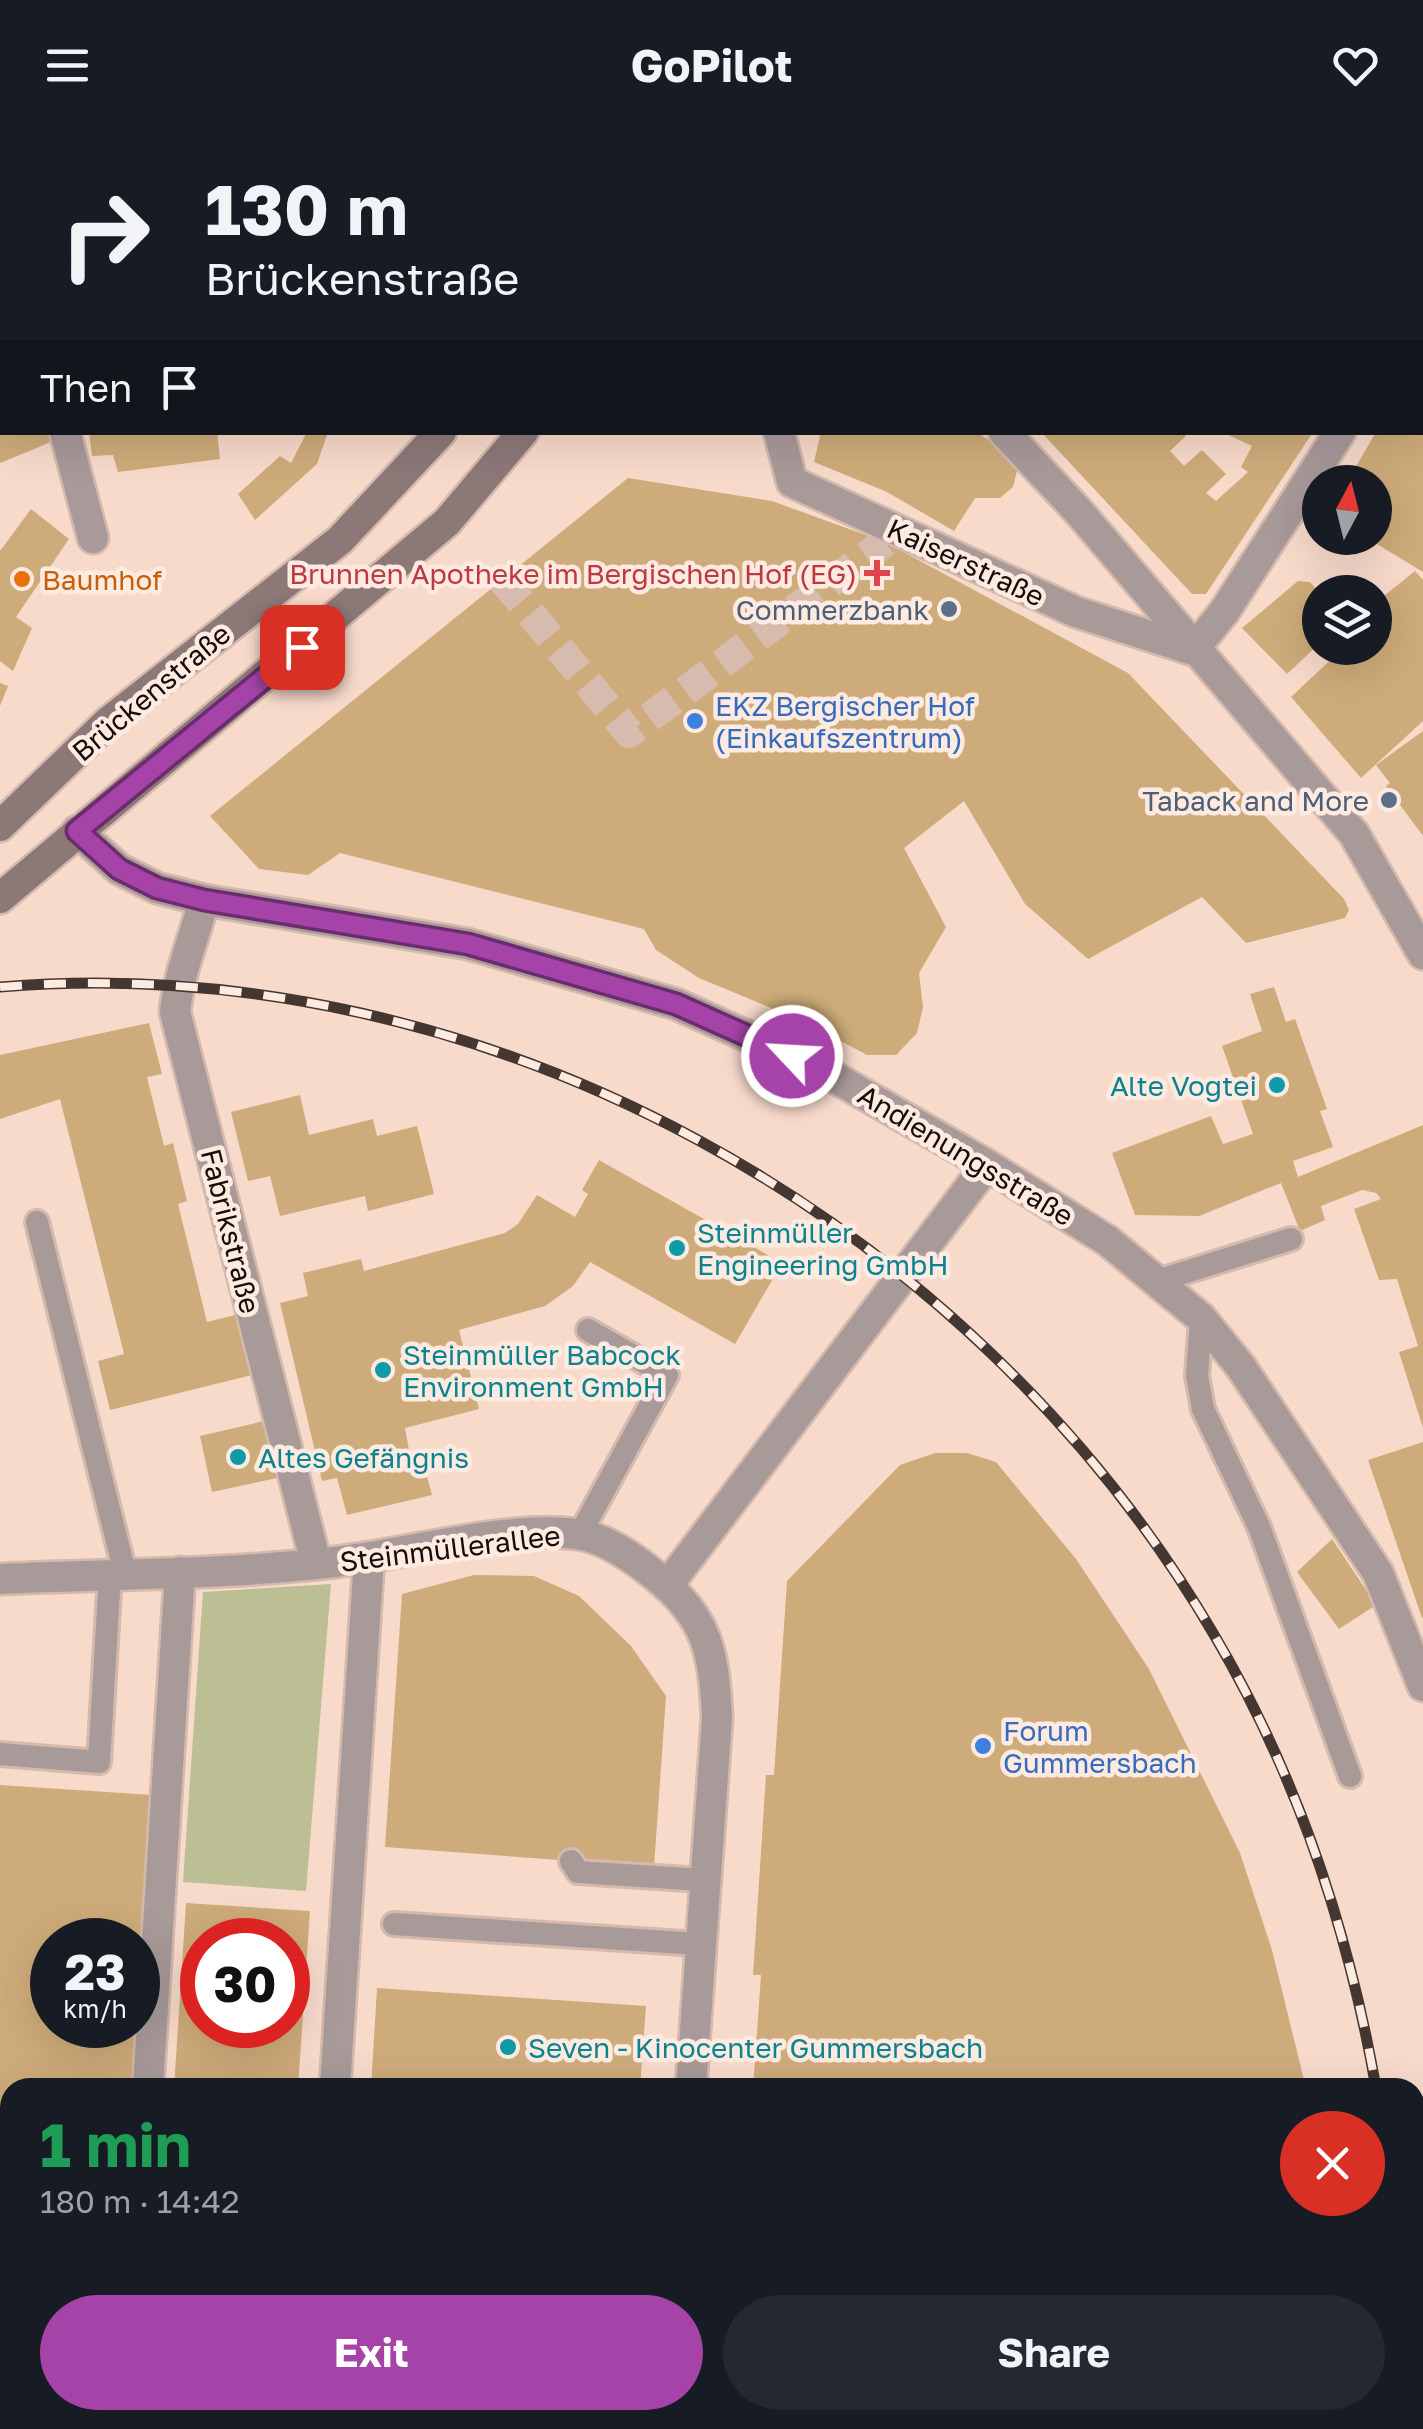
<!DOCTYPE html>
<meta charset="utf-8">
<style>
body{margin:0;font-family:"Golos Text",sans-serif;background:#242831;color:#f1f3f6;height:100vh;display:flex;flex-direction:column;font-size:38px;white-space:nowrap}
*{box-sizing:border-box;margin:0}
p{font-size:32px;color:#9ea1a6}
.icon{flex:none;width:55px;height:55px;fill:none;stroke:currentColor;stroke-width:2;stroke-linecap:round;stroke-linejoin:round}
.map{position:relative;flex:1;overflow:hidden}
.details{position:absolute;left:0px;top:1948px;width:1425px;height:352px;display:flex;flex-direction:column;background:#171b24;border-radius:30px 30px 0 0;box-shadow:0 10px 40px #0002}
.details>*{flex:none}
.banner{position:absolute;left:0px;top:0px;width:1425px;height:305px;box-shadow:0 10px 40px #0002;background:#171b24;color:#f1f3f6;overflow:hidden}
.needle{width:65px;rotate:7deg}
.controls{position:absolute;left:1302px;top:335px;display:grid;gap:20px}
.controls a{display:grid;place-items:center;width:90px;height:90px;border-radius:50%;background:#171b24;box-shadow:0 10px 40px #0002;font-size:50px}
.speed{position:absolute;left:30px;top:1788px;display:flex;gap:20px;font-size:50px;font-weight:700;text-align:center}
.speed>*{display:grid;place-content:center;width:130px;height:130px;border-radius:50%;background:#171b24;box-shadow:0 10px 40px #0002;line-height:1}
.speed small{font-size:25px;font-weight:400}
.speed .limit{border:15px solid #d22;background:#fff;color:#111}
.pin{position:absolute;display:grid;place-items:center;width:85px;height:85px;color:#fff;margin:-42px;border-radius:20px;box-shadow:0 5px 15px #0006}
.me{position:absolute;width:110px;margin:-55px;rotate:295deg;stroke-linejoin:round;filter:drop-shadow(0 0 8px #0008)}
.turn{display:flex;align-items:center;gap:35px;height:210px;padding:0 40px;font-size:45px}
.turn .icon{width:130px;height:130px;stroke-width:2.5}
.turn b{display:block;font-size:70px;line-height:85px}
.then{display:flex;align-items:center;height:95px;padding:0 40px;background:#0003;gap:20px;font-size:38px}
.round{display:grid;place-items:center;flex:none;width:105px;height:105px;border-radius:52px;background:#242831}
.head{display:flex;align-items:center;justify-content:space-between;height:170px;padding:0 40px}
h1{font-size:60px;font-weight:700;line-height:75px;color:#1e9e55}
.action{display:flex;gap:20px;margin-top:auto;padding:20px 40px}
.action a{flex:1;height:115px;border-radius:60px;background:#a543a9;color:#fff;font-size:40px;font-weight:700;line-height:115px;text-align:center}
.action a+a{background:#242831;color:#f1f3f6}
header{display:flex;justify-content:space-between;align-items:center;height:130px;padding:0 40px;background:#171b24;font-size:45px;font-weight:700}
.map>svg:first-child{display:block}
</style>
<header><svg class="icon" aria-label="menu" viewBox="0 0 24 24"><path d="M4 6h16M4 12h16M4 18h16"/></svg>GoPilot<svg class="icon" aria-label="heart" viewBox="0 0 24 24"><path d="M12 20l-8-8c-3-5 5-10 8-4 3-6 11-1 8 4z"/></svg></header>
<div class="map">
<svg width="1423" height="2299" viewBox="0 0 1423 2299">
<rect width="100%" height="100%" fill="#f8dacb"/>
<path fill="#bcbf93" d="M331,1454L306,1761L183,1752L203,1462Z"/>
<path fill="#ceab7a" fill-rule="evenodd" d="M0,302H47L51,312L0,333Z
M89,302H217L220,329L118,342L113,325L92,326Z
M307,302H328L317,334L255,390L238,364L280,326L291,333Z
M821,302H977L1011,326L1017,341L1013,357L1000,368H975L954,401L887,362L814,332Z
M1041,302H1180L1186,306L1170,321L1184,336L1202,320L1226,344L1206,363L1216,371L1248,342L1241,337L1252,316L1222,302H1313L1206,464H1192Z
M1376,302H1423V442L1367,408H1375V352H1347Z
M628,348L772,371L885,412L1128,543L1344,769L1349,780L1345,788L1246,813L1202,767L1088,829L1025,774L964,671L904,718L946,797L919,843L923,877L917,903L896,925H867L805,892L699,848L656,820L644,799L340,723L308,745L259,739L210,686Z
M31,379L69,409L16,487L32,498L13,541L0,531V421Z
M1415,441L1423,450V591L1361,648L1291,567L1340,521L1337,518H1375V473Z
M1298,451L1310,452L1320,463V513L1287,544L1242,498Z
M0,553L8,556L0,576Z
M1423,601V706L1386,656L1390,653L1376,635Z
M1274,857L1286,892L1295,889L1327,979L1320,981L1333,1017L1293,1031L1298,1047L1423,995V1298L1399,1222L1418,1216L1397,1149L1379,1150L1354,1079L1381,1069L1376,1063L1362,1060L1321,1076L1325,1090L1300,1101L1281,1053L1199,1086L1135,1085L1112,1023L1211,986L1223,1014L1253,1004L1222,916L1262,901L1250,864Z
M149,893L162,944L147,947L164,1016L173,1013L187,1071L178,1074L207,1192L243,1183L256,1244L110,1280L98,1231L124,1224L60,969L0,989V925Z
M300,965L309,1005L373,989L377,1006L417,996L434,1064L368,1081L365,1066L280,1086L270,1046L248,1051L231,982Z
M599,1030L782,1133L735,1214L590,1132L573,1156L545,1176L459,1200L479,1279L405,1298L410,1326L421,1324L432,1365L347,1385L337,1348L322,1351L280,1173L308,1166L303,1143L361,1129L364,1141L505,1103L518,1094L537,1065L575,1087L588,1064L582,1060Z
M264,1291L277,1348L212,1362L200,1306Z
M1423,1312V1488H1422L1368,1330Z
M935,1323H967L996,1332L1076,1429L1149,1539L1240,1723L1272,1820L1306,1958H753L761,1845H753L766,1645H774L787,1451L900,1335Z
M1332,1409L1376,1475L1339,1499L1297,1442Z
M474,1445L534,1446L579,1466L631,1516L666,1566L654,1737L385,1717L402,1464Z
M0,1655L152,1665L140,1841L138,1810H52V1895H137L132,1958H10V2218H0Z
M186,1773L310,1781L298,1958H174ZM202,1810H288V1895H202Z
M377,1858L646,1876L640,1958H371Z
M194,2290H276L275,2299H194Z
M466,2290H618L617,2299H557Z
M721,2290H753L752,2299H721Z
M795,2290H938V2299H860Z
M1095,2290H1335V2299H1071Z"/>
<g fill="none" stroke-linecap="round" stroke-linejoin="round">
<path stroke="#d6bbae" stroke-width="30" stroke-dasharray="30 15" stroke-linecap="butt" d="M502,449L629,603L885,412
M1415,2147L1423,2145
M897,2299L898,2290"/>
<g stroke="#d4b9ac" stroke-width="28">
<path id="lane" d="M37,1092L125,1443
M1157,1151L1291,1109
M1201,1188L1197,1246L1203,1279L1259,1397L1350,1646
M580,1404L667,1245L588,1200
M0,1624L99,1632L110,1444
M571,1731L578,1742L703,1750
M394,1794L699,1814"/>
</g>
<g stroke="#d4b9ac" stroke-width="35">
<path id="street" d="M1049,0L1055,2
M92,2L94,0
M0,90H2
M1422,114H1423
M1422,176L1423,175
M65,302L93,408
M779,302L792,352L1076,482L1193,520L1224,482L1340,302
M1004,302L1079,382L1354,704L1423,824
M77,701L119,739L157,758L204,770L468,814L676,874L820,939L987,1035L1108,1111L1201,1188L1241,1237L1378,1443L1423,1556
M204,770C194,809 179,842 175,882L316,1433
M0,1449C111,1444 225,1445 335,1432C408,1424 506,1395 577,1404C606,1408 635,1429 657,1447C709,1489 714,1525 717,1588L691,1958
M667,1456L987,1035
M148,1958L180,1442
M335,1958L369,1427
M312,2299L313,2290
M647,2299L648,2290
M693,2299V2290
M979,2299L1004,2290"/>
</g>
<g stroke="#d4b9ac" stroke-width="35">
<path id="secondary" d="M178,0L181,2
M923,2L929,0
M0,696L108,592L340,410L441,302
M0,768L447,392L523,302"/>
</g>
<use href="#lane" stroke="#a99a9a" stroke-width="22"/>
<use href="#street" stroke="#a99a9a" stroke-width="30"/>
<use href="#secondary" stroke="#8d7878" stroke-width="30"/>
<g stroke="#443630" stroke-width="11">
<path id="rail" d="M0,857C484,817 970,1088 1213,1503C1296,1643 1348,1798 1376,1958
M1411,2290V2299"/>
</g>
<use href="#rail" stroke="#fdeae1" stroke-width="8" stroke-dasharray="22" stroke-linecap="butt"/>
</g>
<g fill="none" stroke-linecap="round" stroke-linejoin="round">
<g stroke="#6b2c6e" stroke-width="25">
<path id="route" d="M302,517L77,701L119,739L157,758L204,770L468,814L676,874L792,926"/>
</g>
<use href="#route" stroke="#a543a9" stroke-width="18"/>
</g>
<path fill="#e0444e" stroke="#fdeae1" stroke-width="4" d="M872 428h10v10h10v10h-10v10h-10v-10h-10v-10h10z"/>
<circle fill="#e8710a" stroke="#fdeae1" stroke-width="4" cx="22" cy="449" r="10"/>
<g fill="#5c6f8a" stroke="#fdeae1" stroke-width="4">
<circle cx="949" cy="479" r="10"/>
<circle cx="1389" cy="670" r="10"/>
</g>
<g fill="#3f7fe0" stroke="#fdeae1" stroke-width="4">
<circle cx="695" cy="591" r="10"/>
<circle cx="983" cy="1616" r="10"/>
</g>
<g fill="#0f9aa8" stroke="#fdeae1" stroke-width="4">
<circle cx="1277" cy="955" r="10"/>
<circle cx="677" cy="1118" r="10"/>
<circle cx="383" cy="1240" r="10"/>
<circle cx="238" cy="1327" r="10"/>
<circle cx="508" cy="1917" r="10"/>
</g>
<g text-anchor="middle" dominant-baseline="central" stroke-width="9" stroke-linejoin="round" paint-order="stroke">
<g font-size="28" fill="#160c08" stroke="#fdeae1">
<text transform="translate(966 432) rotate(25)">Kaiserstraße</text>
<text transform="translate(151 562) rotate(-40)">Brückenstraße</text>
<text transform="translate(966 1025) rotate(31)">Andienungsstraße</text>
<text transform="translate(231 1101) rotate(76)">Fabrikstraße</text>
<text transform="translate(450 1418) rotate(-7)">Steinmüllerallee</text>
</g>
<g font-size="28" fill="#be3a42" stroke="#fdeae1" text-anchor="end">
<text x="857" y="443">Brunnen Apotheke im Bergischen Hof (EG)</text>
</g>
<g font-size="28" fill="#c56008" stroke="#fdeae1" text-anchor="start">
<text x="42" y="449">Baumhof</text>
</g>
<g font-size="28" fill="#4e5e75" stroke="#fdeae1" text-anchor="end">
<text x="929" y="479">Commerzbank</text>
<text x="1369" y="670">Taback and More</text>
</g>
<g font-size="28" fill="#366cbe" stroke="#fdeae1" text-anchor="start">
<text x="715" y="575">EKZ Bergischer Hof<tspan x="715" dy="32">(Einkaufszentrum)</tspan></text>
<text x="1003" y="1600">Forum<tspan x="1003" dy="32">Gummersbach</tspan></text>
</g>
<g font-size="28" fill="#0d838f" stroke="#fdeae1" text-anchor="start">
<text x="1257" y="955" text-anchor="end">Alte Vogtei</text>
<text x="697" y="1102">Steinmüller<tspan x="697" dy="32">Engineering GmbH</tspan></text>
<text x="403" y="1224">Steinmüller Babcock<tspan x="403" dy="32">Environment GmbH</tspan></text>
<text x="258" y="1327">Altes Gefängnis</text>
<text x="528" y="1917">Seven - Kinocenter Gummersbach</text>
</g>
</g>
</svg>
<div class="controls">
<a><svg class="needle" viewBox="-14 -14 28 28"><path d="M0-13l5 13h-10z" fill="#e53935"/><path d="M0 13l5-13h-10z" fill="#9ea1a6"/></svg></a>
<a><svg class="icon" aria-label="layers" viewBox="0 0 24 24"><path d="M12 4l9 5-9 5-9-5zM3 14l9 5 9-5"/></svg></a>
</div>
<div class="speed"><div>23<small>km/h</small></div><div class="limit">30</div></div>
<div class="pin" style="left:302px;top:517px;background:#d93025"><svg class="icon" aria-label="arrive" viewBox="0 0 24 24"><path d="M6 21V4h12l-3 4 3 4H6"/></svg></div>
<svg class="me" style="left:792px;top:926px" viewBox="-20 -20 40 40"><circle r="17" fill="#a543a9" stroke="#fff" stroke-width="3"/><path d="M0-11L8 9 0 5-8 9z" fill="#fff"/></svg>
<div class="banner">
<div class="turn"><svg class="icon" aria-label="right" viewBox="0 0 24 24"><path d="M7 20v-9h11M14 6l5 5-5 5"/></svg><div><b>130 m</b>Brückenstraße</div></div>
<div class="then">Then<svg class="icon" aria-label="arrive" viewBox="0 0 24 24"><path d="M6 21V4h12l-3 4 3 4H6"/></svg></div>
</div>
<section class="details">
<div class="head"><div><h1>1 min</h1><p>180 m · 14:42</p></div><a class="round" style="background:#d93025;color:#fff"><svg class="icon" aria-label="close" viewBox="0 0 24 24"><path d="M6 6l12 12M18 6L6 18"/></svg></a></div>
<div class="action"><a>Exit</a><a>Share</a></div>
</section>
</div>
